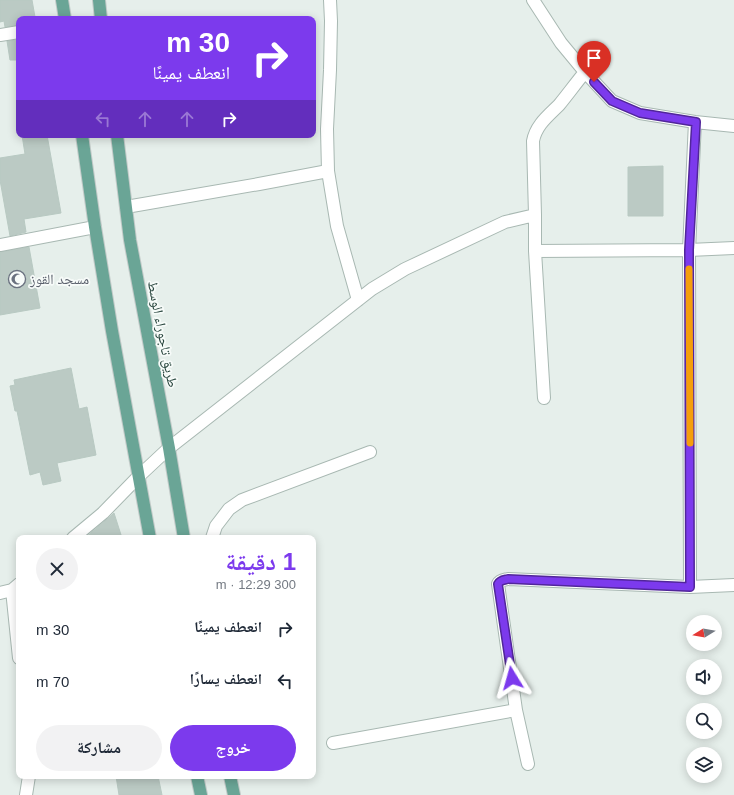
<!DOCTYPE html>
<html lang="ar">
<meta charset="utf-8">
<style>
body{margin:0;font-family:Arial,"Noto Naskh Arabic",sans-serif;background:#f2f2f3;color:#1f2937;direction:rtl;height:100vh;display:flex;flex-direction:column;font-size:15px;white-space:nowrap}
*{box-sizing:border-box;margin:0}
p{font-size:13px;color:#747a83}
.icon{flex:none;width:22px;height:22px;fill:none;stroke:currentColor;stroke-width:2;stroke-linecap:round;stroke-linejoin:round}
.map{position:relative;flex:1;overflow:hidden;direction:ltr}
.sheet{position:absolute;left:16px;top:535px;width:300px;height:244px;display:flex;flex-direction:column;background:#fff;border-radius:8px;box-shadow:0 2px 10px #0003;direction:rtl}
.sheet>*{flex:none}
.banner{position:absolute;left:16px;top:16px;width:300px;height:122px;border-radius:8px;box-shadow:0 2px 10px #0003;direction:rtl;background:#7c3aed;color:#fff;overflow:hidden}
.needle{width:26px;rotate:259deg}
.controls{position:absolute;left:686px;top:615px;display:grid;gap:8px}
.controls a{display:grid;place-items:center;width:36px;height:36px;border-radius:50%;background:#fff;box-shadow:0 2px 10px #0003;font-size:20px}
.pin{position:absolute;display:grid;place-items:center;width:34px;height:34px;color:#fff;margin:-41px -17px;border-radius:50% 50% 50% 0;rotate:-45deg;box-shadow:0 0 4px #0007}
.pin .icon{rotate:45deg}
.me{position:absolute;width:44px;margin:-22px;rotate:352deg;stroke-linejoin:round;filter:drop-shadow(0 0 3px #0008)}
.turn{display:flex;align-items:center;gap:14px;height:84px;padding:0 20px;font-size:18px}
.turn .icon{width:52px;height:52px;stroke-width:2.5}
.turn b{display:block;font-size:28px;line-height:34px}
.lanes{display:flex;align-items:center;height:38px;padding:0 20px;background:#0003;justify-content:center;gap:20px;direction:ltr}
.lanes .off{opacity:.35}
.round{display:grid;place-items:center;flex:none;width:42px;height:42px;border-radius:21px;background:#f2f2f3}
.head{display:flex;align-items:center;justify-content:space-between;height:68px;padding:0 20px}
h1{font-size:24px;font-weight:700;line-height:30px;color:#7c3aed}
.action{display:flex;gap:8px;margin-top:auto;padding:8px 20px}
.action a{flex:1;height:46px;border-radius:24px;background:#7c3aed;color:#fff;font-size:16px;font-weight:700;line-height:46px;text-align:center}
.action a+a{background:#f2f2f3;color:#1f2937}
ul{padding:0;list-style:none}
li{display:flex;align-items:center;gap:12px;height:52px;padding:0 20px}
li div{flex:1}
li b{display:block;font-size:15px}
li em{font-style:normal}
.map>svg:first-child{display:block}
</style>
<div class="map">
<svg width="734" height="795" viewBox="0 0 734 795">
<rect width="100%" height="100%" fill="#e6efeb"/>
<path fill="#bbcac4" stroke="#b8c9c2" d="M0,0H32L35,17L19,19V25L5,27L4,21L0,22Z
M19,40V60H10L7,41Z
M22,135H47L61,213L24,219L26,232L10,236L0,180V158L25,154Z
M663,166V216H628V167Z
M29,247L40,308L0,315V252Z
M71,368L79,409L87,407L96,455L57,463L61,481L43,485L40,472L30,475L17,411H15L10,386L15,385L14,380Z
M114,513L122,538H85L112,515Z
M116,776H158L162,795H119Z"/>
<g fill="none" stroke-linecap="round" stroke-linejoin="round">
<g stroke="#a8b8b2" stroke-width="14">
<path id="minor" d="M330,0L331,21L330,70L327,129L328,171L337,226L358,300
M533,0L561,43L585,72L612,101L640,113L695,122L734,126
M0,35L19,32
M126,207L259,184L328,171
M535,215V251L544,398
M0,245L95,227
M535,251L689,250L734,248
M73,538L103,513L139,476L169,448L372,289L405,269L505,222L535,215L533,141C536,125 548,116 559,105C568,94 576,83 585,72
M212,538L216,526L229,509L242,500L370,452
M690,587L689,250L695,122
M12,590L19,658
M0,593L12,590L19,584
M333,743L516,710
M528,764L516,710L498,584C500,580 504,580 508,579L690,587L734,585
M26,795L29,776"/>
</g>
<g stroke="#c2cac8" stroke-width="14">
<path id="major" d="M62,0L65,19
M99,0L101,19
M82,135L95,227L112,331L150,538
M117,135L130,240L169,448L184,538
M197,776L201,795
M230,776L234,795"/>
</g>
<use href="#minor" stroke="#fff" stroke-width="12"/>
<use href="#major" stroke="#6aa596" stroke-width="12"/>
</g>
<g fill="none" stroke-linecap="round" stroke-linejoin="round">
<g stroke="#51269a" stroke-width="10">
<path id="route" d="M512,678L498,584C500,580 504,580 508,579L690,587L689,250L696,122L640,113L612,101L594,82"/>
</g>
<use href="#route" stroke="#7c3aed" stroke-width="7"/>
<path stroke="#f59e0b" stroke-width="7" d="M689,269L690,443"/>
</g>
<defs>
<g id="mosque-ring" transform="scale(0.9)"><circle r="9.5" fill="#f7fbf9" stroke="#6b7280" stroke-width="1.5"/><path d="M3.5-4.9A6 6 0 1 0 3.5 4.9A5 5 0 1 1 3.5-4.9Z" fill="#6b7280"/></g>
</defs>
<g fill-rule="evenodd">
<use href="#mosque-ring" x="17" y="279"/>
</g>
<g text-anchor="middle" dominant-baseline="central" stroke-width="3.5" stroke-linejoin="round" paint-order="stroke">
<g font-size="14" fill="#5b616d" stroke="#f7fbf9" text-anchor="start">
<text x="30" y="279">مسجد القوز</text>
</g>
<g font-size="14" fill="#24423a" stroke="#f7fbf9">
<text transform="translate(163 334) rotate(79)">طريق تاجوراء الوسط</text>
</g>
</g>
</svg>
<div class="controls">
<a><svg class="needle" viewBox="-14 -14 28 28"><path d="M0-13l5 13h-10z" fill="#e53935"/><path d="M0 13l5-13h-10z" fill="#747a83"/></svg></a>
<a><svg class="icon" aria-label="sound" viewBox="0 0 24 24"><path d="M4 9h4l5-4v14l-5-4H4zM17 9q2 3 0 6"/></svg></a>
<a><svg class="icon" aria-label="search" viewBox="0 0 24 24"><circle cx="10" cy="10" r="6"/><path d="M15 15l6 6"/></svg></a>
<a><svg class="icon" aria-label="layers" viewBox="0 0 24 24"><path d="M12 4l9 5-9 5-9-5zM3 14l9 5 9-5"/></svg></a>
</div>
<div class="pin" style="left:594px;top:82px;background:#d93025"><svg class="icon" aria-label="arrive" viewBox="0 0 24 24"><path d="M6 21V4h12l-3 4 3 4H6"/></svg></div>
<svg class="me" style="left:512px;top:678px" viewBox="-20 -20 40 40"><path d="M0-17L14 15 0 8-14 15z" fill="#7c3aed" stroke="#fff" stroke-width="4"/></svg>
<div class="banner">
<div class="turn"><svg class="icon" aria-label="right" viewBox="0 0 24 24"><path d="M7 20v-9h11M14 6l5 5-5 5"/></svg><div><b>30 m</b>انعطف يمينًا</div></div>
<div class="lanes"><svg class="icon off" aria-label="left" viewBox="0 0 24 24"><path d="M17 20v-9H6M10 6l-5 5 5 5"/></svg><svg class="icon off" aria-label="ahead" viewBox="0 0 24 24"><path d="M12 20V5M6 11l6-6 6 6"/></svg><svg class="icon off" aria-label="ahead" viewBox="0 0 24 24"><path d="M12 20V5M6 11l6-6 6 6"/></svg><svg class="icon" aria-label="right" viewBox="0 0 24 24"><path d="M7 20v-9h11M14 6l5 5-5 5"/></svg></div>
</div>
<section class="sheet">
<div class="head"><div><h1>1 دقيقة</h1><p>300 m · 12:29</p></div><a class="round"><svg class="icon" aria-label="close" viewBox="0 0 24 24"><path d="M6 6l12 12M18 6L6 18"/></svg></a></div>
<ul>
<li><svg class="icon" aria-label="right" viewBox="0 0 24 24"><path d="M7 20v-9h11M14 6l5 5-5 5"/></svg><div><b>انعطف يمينًا</b></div><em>30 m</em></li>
<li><svg class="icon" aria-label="left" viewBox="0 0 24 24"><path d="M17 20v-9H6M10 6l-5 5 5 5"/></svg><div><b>انعطف يسارًا</b></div><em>70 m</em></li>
</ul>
<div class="action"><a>خروج</a><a>مشاركة</a></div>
</section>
</div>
